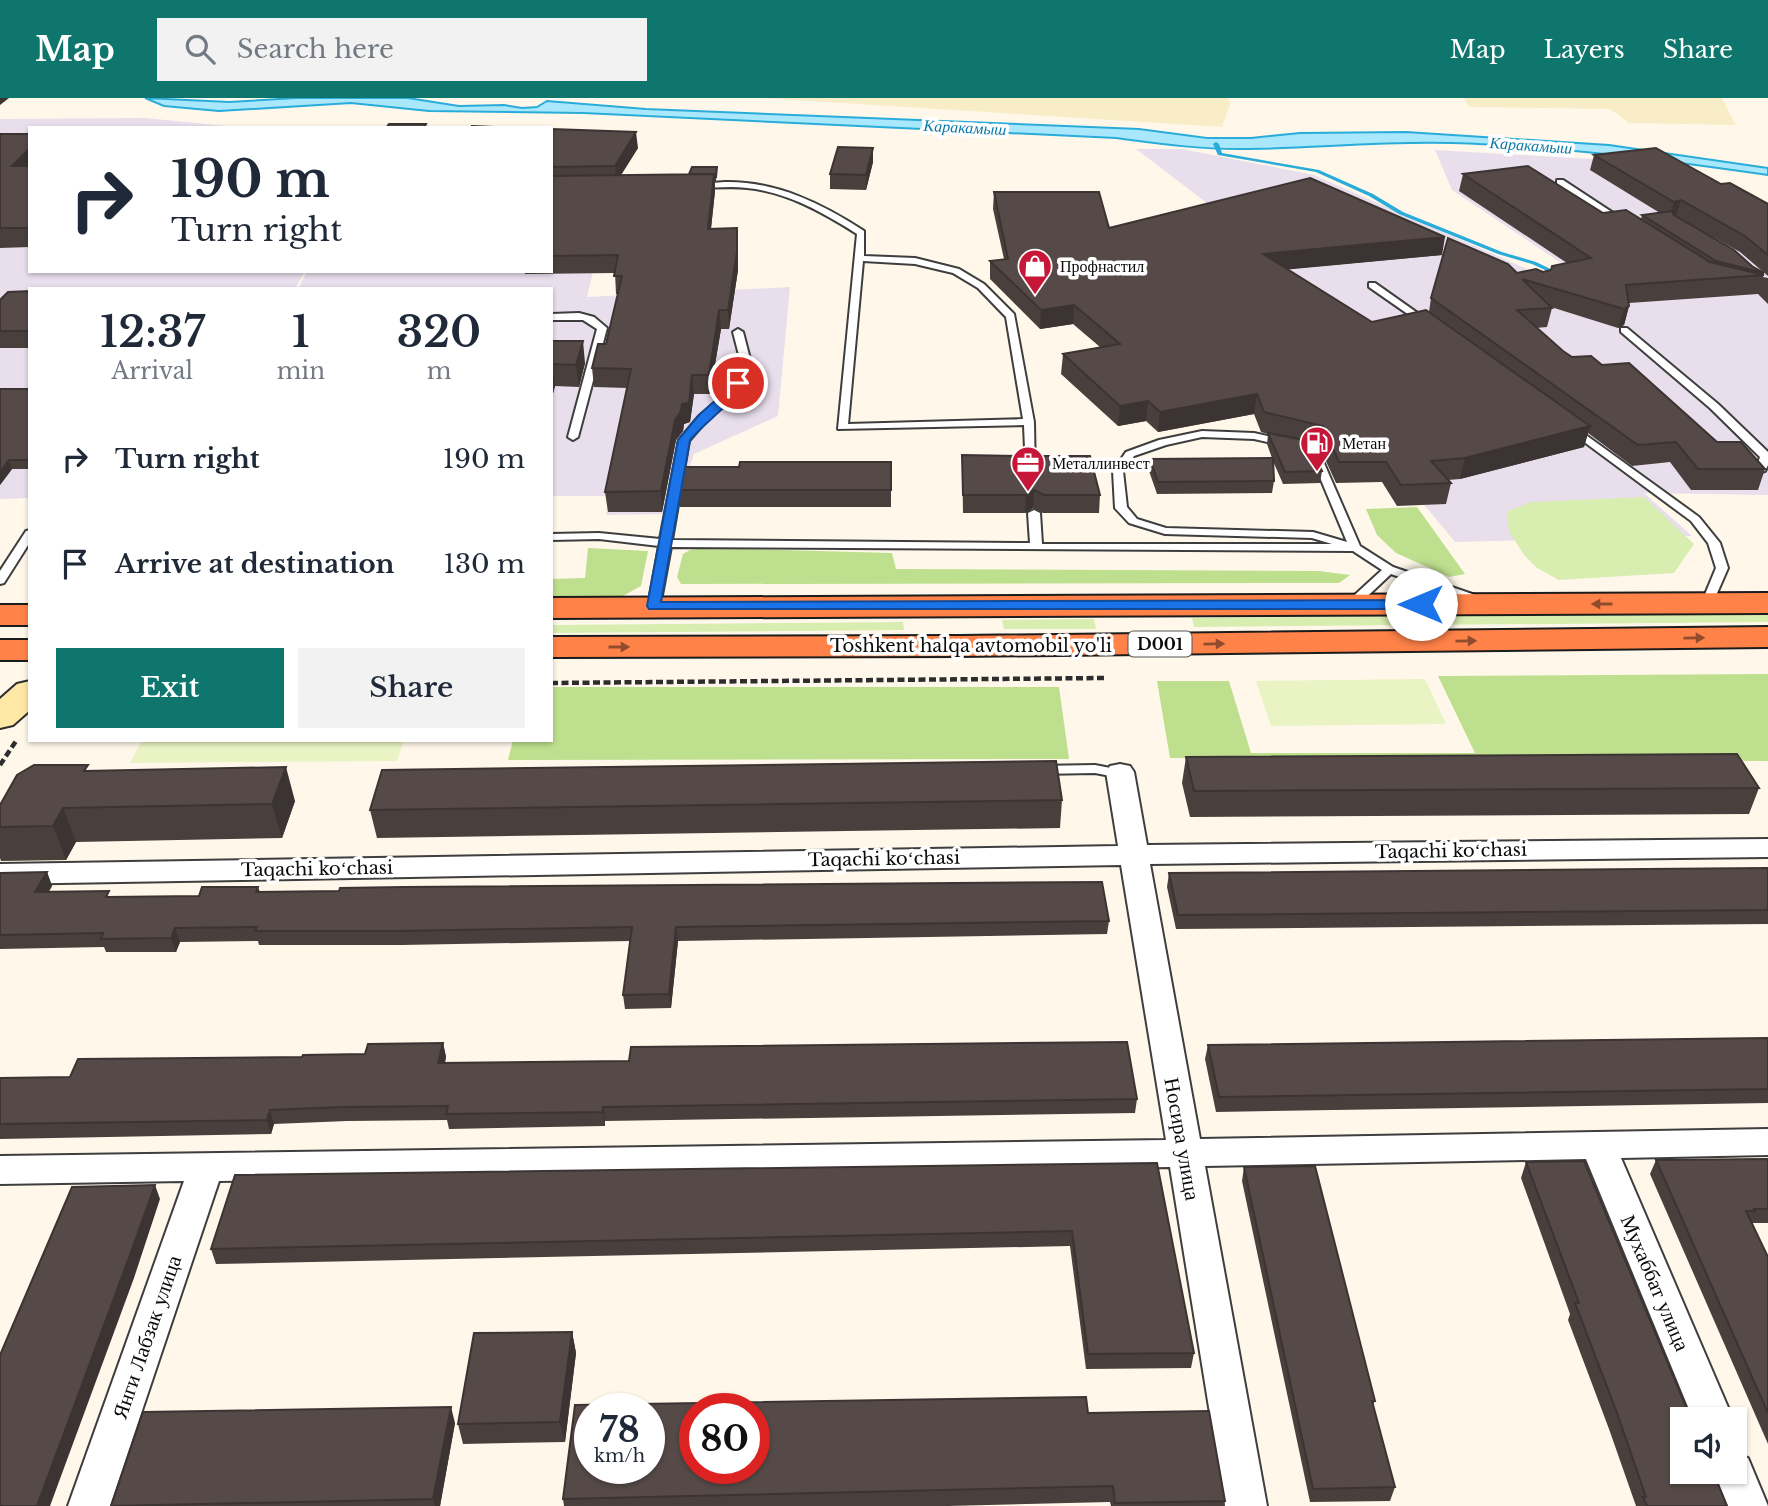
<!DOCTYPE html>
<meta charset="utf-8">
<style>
body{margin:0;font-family:"Libre Baskerville",serif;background:#f2f2f3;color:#1f2937;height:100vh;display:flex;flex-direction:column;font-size:26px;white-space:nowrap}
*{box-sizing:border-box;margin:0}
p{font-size:23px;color:#747a83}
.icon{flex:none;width:38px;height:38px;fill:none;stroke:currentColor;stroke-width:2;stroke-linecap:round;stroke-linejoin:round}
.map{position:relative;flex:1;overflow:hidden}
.details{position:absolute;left:28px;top:189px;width:525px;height:455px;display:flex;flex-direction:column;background:#fff;border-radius:0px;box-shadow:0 2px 5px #0004}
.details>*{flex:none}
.hud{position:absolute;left:28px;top:28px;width:525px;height:147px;border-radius:0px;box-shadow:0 2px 5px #0004;background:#fff;color:#1f2937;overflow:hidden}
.tools{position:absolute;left:1670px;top:1309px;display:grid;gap:14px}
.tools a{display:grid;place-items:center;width:77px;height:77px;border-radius:0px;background:#fff;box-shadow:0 2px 5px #0004;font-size:35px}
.speed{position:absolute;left:574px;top:1295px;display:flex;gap:14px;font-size:35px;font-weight:700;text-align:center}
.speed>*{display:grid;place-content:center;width:91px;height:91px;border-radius:50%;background:#fff;box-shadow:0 2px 5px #0004;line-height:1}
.speed small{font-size:18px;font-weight:400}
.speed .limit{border:10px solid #d22;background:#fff;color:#111}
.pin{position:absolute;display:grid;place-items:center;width:60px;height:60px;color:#fff;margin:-30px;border:4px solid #fff;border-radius:50%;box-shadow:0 2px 7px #0007}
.me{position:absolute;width:77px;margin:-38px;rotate:270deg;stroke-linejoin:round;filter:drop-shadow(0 0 5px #0008)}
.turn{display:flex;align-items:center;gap:24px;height:147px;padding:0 28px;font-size:32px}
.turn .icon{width:91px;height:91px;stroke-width:2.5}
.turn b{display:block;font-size:49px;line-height:60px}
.eta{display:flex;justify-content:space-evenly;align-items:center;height:119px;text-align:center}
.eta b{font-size:42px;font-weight:600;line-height:49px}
.primary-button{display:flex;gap:14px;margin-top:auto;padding:14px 28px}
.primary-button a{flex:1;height:80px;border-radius:0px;background:#0f766e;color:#fff;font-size:28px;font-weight:600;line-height:80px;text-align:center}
.primary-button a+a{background:#f2f2f3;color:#1f2937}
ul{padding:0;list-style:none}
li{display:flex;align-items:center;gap:21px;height:105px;padding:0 28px}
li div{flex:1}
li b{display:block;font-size:26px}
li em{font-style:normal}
header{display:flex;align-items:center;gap:42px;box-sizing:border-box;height:98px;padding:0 35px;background:#0f766e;color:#fff}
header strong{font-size:33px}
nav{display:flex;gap:38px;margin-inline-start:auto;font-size:24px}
.search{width:490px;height:63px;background:#f2f2f3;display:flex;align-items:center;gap:18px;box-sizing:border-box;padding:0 24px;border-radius:0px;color:#747a83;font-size:26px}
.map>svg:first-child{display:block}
</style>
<header>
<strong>Map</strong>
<div class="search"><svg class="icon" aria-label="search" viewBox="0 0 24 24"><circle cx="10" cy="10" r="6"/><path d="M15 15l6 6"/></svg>Search here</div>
<nav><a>Map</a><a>Layers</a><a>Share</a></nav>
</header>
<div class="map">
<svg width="1768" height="1408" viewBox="0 0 1768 1408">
<rect width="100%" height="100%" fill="#fff8ea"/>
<path fill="#e8deec" d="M145,20L246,30H30V173H305L295,191H30V400L0,401V21Z
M1136,51H1182L1314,77L1543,178L1570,171L1452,92L1435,52L1663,65L1768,121V397L1644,395L1692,438L1455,444L1383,357L1214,179L1318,169L1224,118Z
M596,161L587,199L790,189L778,318L694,356L674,416L606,417L609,398H551V191H298L307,173H551Z"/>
<path fill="#f8edc7" d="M763,0H1227L1231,4L1222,29Z
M1464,0H1722L1736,27L1629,25L1610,11L1469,9Z"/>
<path fill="#d8edb0" d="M1644,399L1694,446L1674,475L1559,482L1537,470L1524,457L1510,435L1507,423L1508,413L1531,404Z
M1768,515V524L1194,529L1192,520Z
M1094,521L1096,531H1004L1002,522Z
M903,524L904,532L551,535V527Z"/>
<path fill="#bedf8e" d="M1417,409L1465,476L1449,479L1396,455L1377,437L1366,411Z
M588,450L648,453L641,488L621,499L551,500V481L585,480Z
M703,450L892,455L896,471L1319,473L1350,477L1339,485L681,486L677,479L683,456L690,452Z
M1768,576V663L1170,660L1157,583H1229L1251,655H1475L1438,578Z
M551,589H1059L1069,661L508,662L513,642H551Z"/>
<path fill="#e9f3c3" d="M1425,581L1446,626L1271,628L1256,583Z
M142,642H404L397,663L130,665Z"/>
<path fill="#a9e8fc" stroke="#29acd9" stroke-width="2" d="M145,0L229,4L296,0H408L459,8L504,7L522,10L537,9L547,3L646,11L1139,31L1207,40H1251L1300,35L1406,34L1609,47L1768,70V77C1663,62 1557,48 1451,45C1383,43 1316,50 1249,51C1204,52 1160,46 1116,40L583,15L429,13L351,5L219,13L164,8Z"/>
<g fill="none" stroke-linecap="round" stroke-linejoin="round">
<path fill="#29acd9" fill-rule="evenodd" d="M1216,44L1219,46L1222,55L1319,72L1373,96L1403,114L1502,154L1536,164L1563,177L1558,178L1532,166L1498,156L1399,116L1369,98L1316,74L1218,57L1213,46Z"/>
<g stroke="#3e3e3e" stroke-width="4">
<path id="lane" d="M1557,82H1563L1627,124L1620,126L1557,86Z
M725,84C776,83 823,106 864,133V158L915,160L959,171L984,186L1014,216L1034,324L1035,378H1027L1026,376L1024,327L838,331L857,136C824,115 787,94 747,90C731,88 714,90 698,90L694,88L698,86ZM863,163L915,166L953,175L978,190L1006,219L1023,321L848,326Z
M1369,185H1375L1433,226L1425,228L1369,189Z
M579,215L594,219L607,230L578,339L573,342L568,339L597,231L583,222H551V216Z
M1621,230H1627L1718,306L1768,354V367L1765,373L1761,374L1756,371L1760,359L1710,310L1621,234Z
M738,231L743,234L750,261L743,285L734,300L707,322L689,343L672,442L1030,445L1028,415L1034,412L1040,415L1042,446H1332L1312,440L1165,436L1129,425L1115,410L1113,373L1126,354L1159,342L1202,333L1254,335L1317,349L1360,448L1393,469L1481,499L1483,502L1481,505H1473L1391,476L1355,510H1347L1345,507L1347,504L1382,472L1353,453L671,449L660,508L654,512L650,511L648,508L659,448L599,441L551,442V436L599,435L660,441L679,342L699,318L726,296L733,285L740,261L733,234ZM1202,339L1254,341L1309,353L1347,444L1313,434L1166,430L1137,421L1127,409L1123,373L1134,358L1166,347Z
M1572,327L1699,419L1720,445L1728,470L1711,509L1707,510L1701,506L1716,470L1708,445L1691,423L1568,332V328Z
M30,432V444L4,485L0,486V473L26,433Z
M1095,667L1126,673L1128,676L1121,680L1095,675L1038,676L1031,672L1038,668Z"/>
</g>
<g stroke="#3e3e3e" stroke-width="4">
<path id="street" d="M1120,666L1130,668L1134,674L1147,747L1768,741V759L1150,766L1200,1041L1768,1031V1057L1621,1060L1733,1321H1693L1586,1061L1205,1068L1267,1408H1225L1170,1069L219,1083L110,1408H68L184,1083L0,1086V1058L1166,1042L1121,767L0,786V766L1118,748L1106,674L1110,668Z
M1734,1354L1748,1360L1768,1408H1728L1714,1374H1734Z"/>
</g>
<g stroke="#2d2d2d" stroke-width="4">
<path id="secondary" d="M30,583V612L13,627L0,630V601L17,586Z"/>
</g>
<g stroke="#1c1c1c" stroke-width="4">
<path id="highway" d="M1768,495V515L551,520V500Z
M0,507H30V527H0Z
M1768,529V549L960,558L551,559V539L960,538Z
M0,542H30V562H0Z"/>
</g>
<path stroke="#2d2d2d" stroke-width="4.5" stroke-dasharray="7 3.5" stroke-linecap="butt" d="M551,585L1104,580
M0,667L16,643"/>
<use href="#lane" fill="#fff" fill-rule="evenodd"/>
<use href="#street" fill="#fff" fill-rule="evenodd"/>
<use href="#secondary" fill="#ffe8a5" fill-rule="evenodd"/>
<use href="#highway" fill="#ff8248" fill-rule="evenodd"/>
</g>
<path fill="#49403d" d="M551,31L638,50L621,77L689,76L717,69L716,84H715V93L711,131L738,148V172L729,231H721L710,296H694L690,324L684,326L683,333L676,342L662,414H608L605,394L627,290L594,289L592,270L606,246L618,196H616L615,175L525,176V173H551Z
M0,36H30V149L0,150Z
M873,50V64L866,92L830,91V76Z
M1594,57L1721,86L1768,106V178L1740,154L1675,118L1753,169L1764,175L1763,179L1768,180V206L1758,196L1629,205V208L1624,227L1618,230L1551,209L1552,210L1547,229L1536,230L1563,253L1572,259L1602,267L1717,344L1765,371L1758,392H1691L1670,364L1632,368L1588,335L1584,349L1460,381L1448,382L1451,385L1446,406L1397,408L1382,384L1336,385L1319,348L1310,346L1322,373L1320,385L1283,386L1273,363L1274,383L1272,395L1157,396L1149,373L1150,361L1272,360L1267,346L1268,336L1261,334L1254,316L1158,334L1146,323L1118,328L1061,276L1063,256L1100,249L1073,226L1040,231L990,181V163L1004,161L993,111L994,94L1109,130L1442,157L1288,171L1372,224L1429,214L1431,200L1517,175L1543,174L1551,172L1567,165L1459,93L1463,76L1603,115L1641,121L1642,117L1660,115L1590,72Z
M30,193V250H0V202Z
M551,243L585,265L579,289L555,288L551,303Z
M30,291V371H12L0,387Z
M962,357L1028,363L1100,397L1099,415H1043L1033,410L1025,415H963Z
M891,364V409H680L679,392L739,369Z
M1186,659L1759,690L1749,716L1190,719L1182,685Z
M90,673L295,703L282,740L76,744L66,762L1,763L0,760V707Z
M1062,702L1060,730L377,740L370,712Z
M1768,770V826L1176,831L1167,789L1169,775Z
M47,774L52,788L48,794L111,799L199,798L258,789L260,794L1109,823L1107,836L678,843L671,910L625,911L623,897L630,843L402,847H259L258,843L180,844L176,854H106L104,849L0,851V775Z
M1768,940V1005L1216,1014L1205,961L1208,947Z
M443,945L446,959L445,965L1137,1001L1135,1015L605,1023V1028L449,1031L447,1022L347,1023L274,1026L271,1036L0,1041V980L70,979L302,959L365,956Z
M1768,1061V1125H1751L1768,1159V1346L1650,1076L1656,1062Z
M1526,1064L1727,1408H1636L1609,1331L1568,1222L1570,1216L1521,1080Z
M1157,1065L1194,1255L1191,1270L1086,1271L1070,1148L216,1166L211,1151Z
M1244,1069L1375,1303L1373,1307L1395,1389L1390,1403L1310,1404L1242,1083Z
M572,1234L576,1255L565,1344L463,1346L458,1326Z
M1088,1315L1225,1403L1224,1408H1111L1110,1404L948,1408H564L563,1401Z
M455,1325L440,1408H111Z"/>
<path fill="#3c3432" d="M0,0H9L0,7Z
M636,34L638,50L616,85L615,68Z
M30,50V74L12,68Z
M873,50V64L866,92V77Z
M714,76L715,93L709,148L708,131Z
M1681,102L1676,118L1670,120L1674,104Z
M737,130L738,172L729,231L728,212Z
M1445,139L1442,157L1261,174L1263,156Z
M1074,207L1073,226L1040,231L1041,212Z
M1629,208L1624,227L1618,230L1624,211Z
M719,212L721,231L710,296L709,277Z
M583,243L585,265L579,289L576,267Z
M552,266L555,288L551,303V270Z
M692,277L694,296L690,324L684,326L683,333L676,342L662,414L661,393L675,322L682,306Z
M1257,296L1254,316L1158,334L1160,314Z
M1148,303L1146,323L1118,328L1120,308Z
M1590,328L1584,349L1460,381L1465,360Z
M9,362L12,371L0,387V374Z
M1034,392L1033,410L1025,415L1026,397Z
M286,669L295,703L282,740L272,706Z
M63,710L76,744L66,762L53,728Z
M47,774L52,788L41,808L35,794Z
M676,829L678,843L671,910L669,896Z
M175,830L180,844L176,854L171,840Z
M443,945L446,959L441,979L438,965Z
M603,1009L605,1023V1028L603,1014Z
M270,1012L274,1026L271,1036L267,1022Z
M155,1087L160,1101L134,1180L50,1408H37Z
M572,1234L576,1255L565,1344L560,1324Z
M451,1309L455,1325L440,1408H435L433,1401Z"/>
<path fill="#554a47" stroke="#3c3432" stroke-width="2" fill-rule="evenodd" d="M389,26H426L424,30H386Z
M472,28L516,30H472Z
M551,31L636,34L615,68L551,69Z
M0,36H30V50L12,68H30V130H0Z
M838,49L873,50L866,77L830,76Z
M1656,50L1721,86L1730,85L1768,106V157L1745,138L1681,102L1674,104L1594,57Z
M1528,68L1603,115L1626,112L1710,164L1764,177L1626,187L1629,208L1624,211L1522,181L1552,210L1517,212L1563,253L1572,259L1591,258L1602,267L1629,265L1717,344H1741L1765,371H1698L1676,344L1638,347L1431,200L1448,140L1508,166L1517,175L1536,171L1543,174L1551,172L1552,168L1591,160L1463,76Z
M692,69H717L716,79H714V76H689Z
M714,76L708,131L737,130V154L728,212H719L709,277H692L689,305L682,306L681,313L675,322L661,393L605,394L631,271L592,270L598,246H606L622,178H614L618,157L551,158V78Z
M1310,80L1445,139L1263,156L1372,224L1426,212L1590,328L1465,360L1431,363L1451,385L1401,387L1386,364H1339L1323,328L1264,314L1257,296L1160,314L1148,303L1120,308L1063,256L1120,246L1074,207L1041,212L990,163L1008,161L994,94H1099L1109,130Z
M1672,113L1674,117L1734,152L1753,169L1764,175L1716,163L1642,117Z
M30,193V233H0V202L8,194Z
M551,243H583L576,267L552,266L551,270Z
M0,291H30V362H9L0,374Z
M1268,335L1309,343L1322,373L1285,374Z
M962,357L1024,358L1028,363L1038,362L1039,358H1090L1100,397H1044L1034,392L1026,397H963Z
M1273,360L1274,383L1158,384L1150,361Z
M740,364H891V392H679L683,369H739Z
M1737,656L1759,690L1194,693L1186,659Z
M1056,663L1062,702L370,712L382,672Z
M34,667H88L84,673L286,669L272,706L63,710L53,728L0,729V707L17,677Z
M1768,770V812L1178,817L1169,775Z
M47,774L35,794L109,793L106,799L199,798L202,789H258L256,794L339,793L340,790L404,789L1102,784L1109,823L676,829L669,896L623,897L632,829L399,833H255L257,829L175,830L171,840L101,841L103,835L0,837V775Z
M1768,940V991L1219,999L1208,947Z
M1127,944L1137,1001L603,1009V1014L446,1016L448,1008L343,1009L270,1012L267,1022L0,1026V980L70,979L78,961L302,959L303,957L365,956L368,946L443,945L438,965L629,963L631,949Z
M1768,1061V1111H1754L1755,1113H1746L1768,1159V1315L1656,1062Z
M1584,1063L1691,1321H1682V1374H1713L1727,1408H1647L1643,1399H1646L1617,1315L1575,1205H1579L1526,1064Z
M1157,1065L1194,1255L1088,1256L1072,1133L211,1151L235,1077Z
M1315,1068L1375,1303H1372L1395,1389L1313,1391L1244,1069Z
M155,1087L127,1165L37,1408H0V1257L72,1089Z
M572,1234L560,1324L458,1326L474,1235Z
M1086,1299L1088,1315L1209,1313L1225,1403L1115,1405L1113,1388L563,1401L575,1307ZM590,1311H649V1370H590ZM695,1311H754V1370H695Z
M451,1309L433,1401L111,1408L143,1314Z"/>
<defs><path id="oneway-solid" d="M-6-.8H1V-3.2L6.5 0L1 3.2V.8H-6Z" transform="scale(1.75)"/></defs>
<g fill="#914c2d">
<use href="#oneway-solid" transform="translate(1602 506) rotate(180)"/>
<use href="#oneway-solid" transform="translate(1694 540) rotate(-1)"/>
<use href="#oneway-solid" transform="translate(1466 543) rotate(-1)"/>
<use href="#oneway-solid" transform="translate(1214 546) rotate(-1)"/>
<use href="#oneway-solid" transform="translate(619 549)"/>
</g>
<path fill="#1a73e8" stroke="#114b97" stroke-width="2" d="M738,282L744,285C730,308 707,322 690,342L661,504L1421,502L1428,506L1421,511H649L647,508L678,342L699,317Z"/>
<defs>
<g id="shop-pin" transform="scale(1.75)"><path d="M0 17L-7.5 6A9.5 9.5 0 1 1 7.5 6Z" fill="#c71738" stroke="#fff"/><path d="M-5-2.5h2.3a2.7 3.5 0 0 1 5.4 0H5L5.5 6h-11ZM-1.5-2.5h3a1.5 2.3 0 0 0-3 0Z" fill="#fff"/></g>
<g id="fuel-pin" transform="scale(1.75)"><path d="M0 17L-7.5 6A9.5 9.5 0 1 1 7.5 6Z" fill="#c71738" stroke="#fff"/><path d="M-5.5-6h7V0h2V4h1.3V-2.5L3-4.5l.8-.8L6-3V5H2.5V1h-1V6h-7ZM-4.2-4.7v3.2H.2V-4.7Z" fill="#fff"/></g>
<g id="office-pin" transform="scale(1.75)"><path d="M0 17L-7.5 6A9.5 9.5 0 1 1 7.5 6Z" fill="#c71738" stroke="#fff"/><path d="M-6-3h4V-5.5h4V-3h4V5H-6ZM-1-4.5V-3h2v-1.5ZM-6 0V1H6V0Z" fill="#fff"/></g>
</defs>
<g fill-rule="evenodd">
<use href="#shop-pin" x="1035" y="168"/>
<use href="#fuel-pin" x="1317" y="345"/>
<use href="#office-pin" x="1028" y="365"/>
</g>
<g text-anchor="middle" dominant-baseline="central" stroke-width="7" stroke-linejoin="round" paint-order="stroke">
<g font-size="16" font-style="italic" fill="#0a79a7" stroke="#fff">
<text transform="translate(965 29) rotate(3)">Каракамыш</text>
<text transform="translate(1531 47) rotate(4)">Каракамыш</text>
</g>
<g font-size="16" fill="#0b0b0b" stroke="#fff" text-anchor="start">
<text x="1060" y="168">Профнастил</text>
<text x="1342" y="345">Метан</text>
<text x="1052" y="365">Металлинвест</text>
</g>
<rect fill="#fff" stroke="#545454" stroke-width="2" x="1128.5" y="533.5" width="63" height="25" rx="5"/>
<g font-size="16" font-weight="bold" fill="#0b0b0b">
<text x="1160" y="546">D001</text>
</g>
<g font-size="18" fill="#0b0b0b" stroke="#fff">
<text x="971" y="548">Toshkent halqa avtomobil yo'li</text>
<text transform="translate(1451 753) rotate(-1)">Taqachi koʻchasi</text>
<text transform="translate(884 761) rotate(-1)">Taqachi koʻchasi</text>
<text transform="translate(317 771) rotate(-1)">Taqachi koʻchasi</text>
</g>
<g font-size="21" fill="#0b0b0b" stroke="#fff">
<text transform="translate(1182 1041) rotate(80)">Носира улица</text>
<text transform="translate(1655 1185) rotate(67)">Мухаббат улица</text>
<text transform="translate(147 1239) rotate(-71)">Янги Лабзак улица</text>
</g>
</g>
</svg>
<div class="tools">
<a><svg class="icon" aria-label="sound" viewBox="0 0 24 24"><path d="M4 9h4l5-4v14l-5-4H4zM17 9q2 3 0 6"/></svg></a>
</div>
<div class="speed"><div>78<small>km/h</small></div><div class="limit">80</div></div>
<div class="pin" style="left:738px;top:285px;background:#d93025"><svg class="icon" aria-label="arrive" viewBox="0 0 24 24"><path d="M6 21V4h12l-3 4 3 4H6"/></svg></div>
<svg class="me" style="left:1421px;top:506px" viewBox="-20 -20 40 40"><circle r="19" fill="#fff"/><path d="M0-13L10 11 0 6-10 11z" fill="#1a73e8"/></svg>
<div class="hud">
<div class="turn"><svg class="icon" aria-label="right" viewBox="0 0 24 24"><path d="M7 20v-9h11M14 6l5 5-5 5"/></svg><div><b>190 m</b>Turn right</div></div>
</div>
<section class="details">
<div class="eta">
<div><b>12:37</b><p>Arrival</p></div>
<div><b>1</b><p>min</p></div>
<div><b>320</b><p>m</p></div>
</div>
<ul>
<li><svg class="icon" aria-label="right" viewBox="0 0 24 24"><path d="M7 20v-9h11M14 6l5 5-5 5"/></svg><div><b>Turn right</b></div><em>190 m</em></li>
<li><svg class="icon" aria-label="arrive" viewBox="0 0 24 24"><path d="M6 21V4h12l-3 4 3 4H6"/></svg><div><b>Arrive at destination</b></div><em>130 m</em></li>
</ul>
<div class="primary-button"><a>Exit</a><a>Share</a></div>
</section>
</div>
